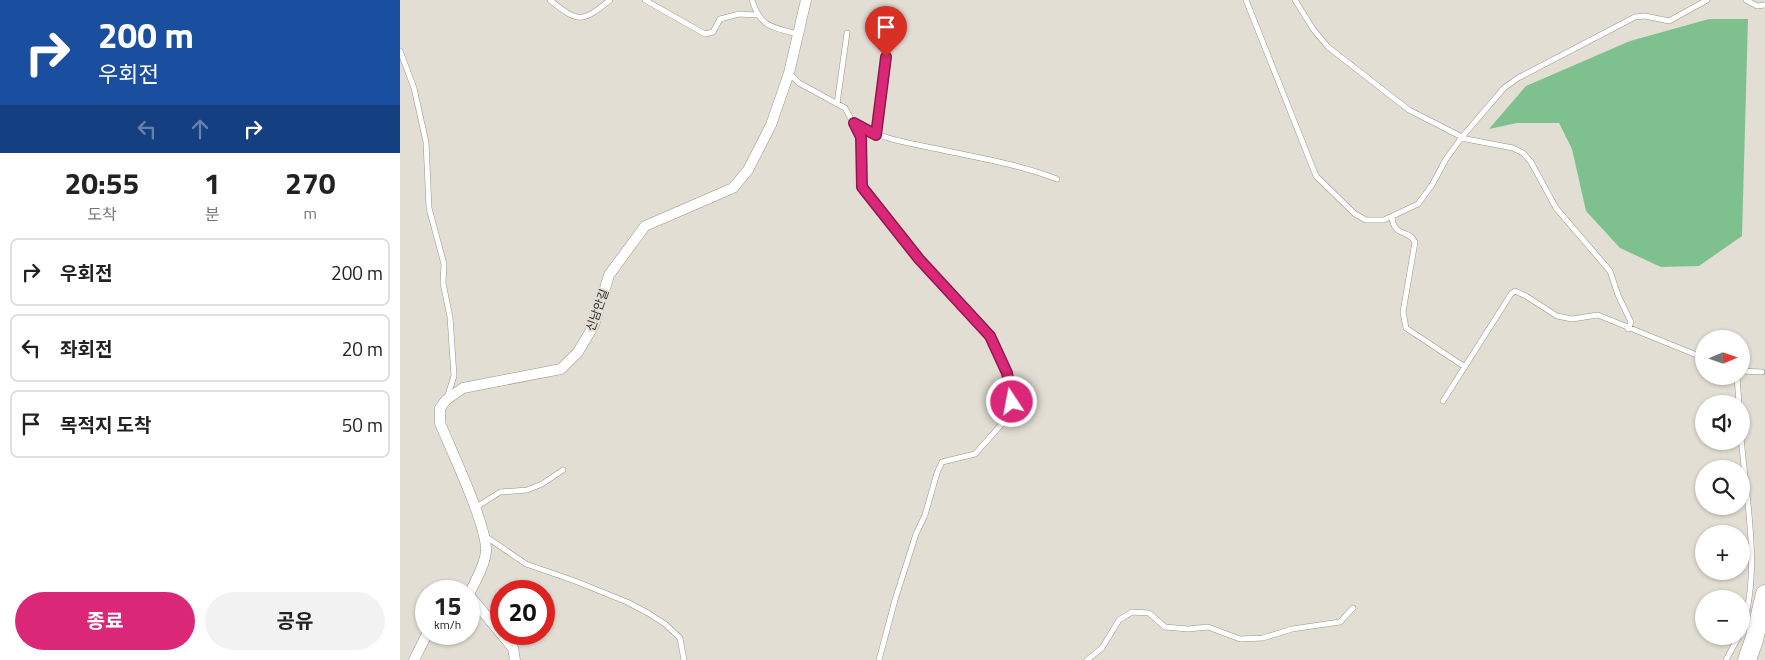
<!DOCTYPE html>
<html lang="ko">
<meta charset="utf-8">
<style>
body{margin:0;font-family:"Titillium Web","Noto Sans KR",sans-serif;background:#f2f2f2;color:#222;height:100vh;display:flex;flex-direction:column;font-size:19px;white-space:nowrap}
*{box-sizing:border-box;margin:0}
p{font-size:16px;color:#767676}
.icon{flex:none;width:28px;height:28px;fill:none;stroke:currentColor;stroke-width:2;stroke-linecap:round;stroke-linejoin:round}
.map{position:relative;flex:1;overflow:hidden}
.sheet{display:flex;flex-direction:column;background:#fff;width:400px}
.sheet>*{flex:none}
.top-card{background:#1a4fa0;color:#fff;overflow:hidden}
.needle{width:32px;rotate:88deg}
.buttons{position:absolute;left:1295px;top:330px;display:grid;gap:10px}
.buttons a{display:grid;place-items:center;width:55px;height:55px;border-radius:50%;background:#fff;box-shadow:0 1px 4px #0004;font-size:25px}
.speed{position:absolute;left:15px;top:580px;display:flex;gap:10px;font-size:25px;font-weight:700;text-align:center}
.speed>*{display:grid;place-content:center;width:65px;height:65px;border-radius:50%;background:#fff;box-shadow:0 1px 4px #0004;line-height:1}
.speed small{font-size:12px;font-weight:400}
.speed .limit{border:8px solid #d22;background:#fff;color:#111}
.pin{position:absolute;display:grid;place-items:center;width:42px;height:42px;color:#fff;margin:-51px -21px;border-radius:50% 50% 50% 0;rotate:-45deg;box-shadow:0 0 5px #0007}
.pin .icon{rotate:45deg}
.me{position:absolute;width:55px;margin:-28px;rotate:349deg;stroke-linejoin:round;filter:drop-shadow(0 0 4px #0008)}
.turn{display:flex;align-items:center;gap:18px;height:105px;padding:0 15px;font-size:22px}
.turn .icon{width:65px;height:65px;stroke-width:2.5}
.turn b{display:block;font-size:35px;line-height:42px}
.lanes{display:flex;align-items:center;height:48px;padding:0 15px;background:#0003;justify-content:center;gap:25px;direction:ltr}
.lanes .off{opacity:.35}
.eta{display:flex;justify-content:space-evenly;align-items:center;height:85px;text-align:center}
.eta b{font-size:30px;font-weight:700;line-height:35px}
.button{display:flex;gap:10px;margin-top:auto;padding:10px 15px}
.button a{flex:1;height:58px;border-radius:30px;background:#db2777;color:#fff;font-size:20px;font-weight:700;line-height:58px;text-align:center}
.button a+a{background:#f2f2f2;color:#222}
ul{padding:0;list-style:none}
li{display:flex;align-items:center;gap:15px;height:68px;margin:0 10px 8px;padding:0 5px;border:2px solid #e0e0e0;border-radius:8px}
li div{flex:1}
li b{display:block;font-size:19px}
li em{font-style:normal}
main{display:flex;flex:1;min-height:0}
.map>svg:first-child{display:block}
</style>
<main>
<section class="sheet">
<div class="top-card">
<div class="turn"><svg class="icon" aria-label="right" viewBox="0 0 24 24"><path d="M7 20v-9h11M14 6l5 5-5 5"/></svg><div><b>200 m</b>우회전</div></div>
<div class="lanes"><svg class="icon off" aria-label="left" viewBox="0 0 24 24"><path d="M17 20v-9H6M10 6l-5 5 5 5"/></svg><svg class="icon off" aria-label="ahead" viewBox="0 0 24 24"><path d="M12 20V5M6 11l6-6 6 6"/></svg><svg class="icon" aria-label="right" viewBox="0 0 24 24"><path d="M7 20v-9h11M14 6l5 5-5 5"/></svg></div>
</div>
<div class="eta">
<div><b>20:55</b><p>도착</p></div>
<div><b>1</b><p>분</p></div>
<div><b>270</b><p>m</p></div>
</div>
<ul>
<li><svg class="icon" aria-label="right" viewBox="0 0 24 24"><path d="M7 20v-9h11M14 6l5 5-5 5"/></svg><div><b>우회전</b></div><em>200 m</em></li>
<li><svg class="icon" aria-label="left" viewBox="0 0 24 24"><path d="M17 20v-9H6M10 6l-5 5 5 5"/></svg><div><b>좌회전</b></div><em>20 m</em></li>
<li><svg class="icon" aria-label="arrive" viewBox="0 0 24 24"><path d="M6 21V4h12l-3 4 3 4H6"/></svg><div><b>목적지 도착</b></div><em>50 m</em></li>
</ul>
<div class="button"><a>종료</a><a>공유</a></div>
</section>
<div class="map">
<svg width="1365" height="660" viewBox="0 0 1365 660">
<rect width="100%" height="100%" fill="#e2ded4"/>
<path fill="#7fc18e" d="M1309,19H1348L1342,236L1299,266L1261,267L1220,248L1186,211L1172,149L1159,123H1117L1089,129L1126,86L1230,41Z"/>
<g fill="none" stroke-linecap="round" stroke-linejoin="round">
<g stroke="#98958b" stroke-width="6">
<path id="service" d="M150,0C178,23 182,23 210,0
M245,0L305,34L313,32L320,19L339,14L356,15
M352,0C360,27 373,28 398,34
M846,0L916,176L955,214L966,220H984L1018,204L1032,185L1046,159L1062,137L1104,88L1118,78L1235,17L1245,16L1269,21L1307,0
M895,0L913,29L928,47L1009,110L1066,139L1113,148L1123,153L1131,162L1156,208L1210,271L1218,295L1231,322L1228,329
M1346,0L1357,6L1365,5
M0,51L14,88L26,142L29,208L44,264L43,283L50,317L54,376L47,398
M389,73L399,83L445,108L461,137L462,187L519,259L590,336L607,373L612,402L601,425L575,454L542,462L537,473L525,515L516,534L495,600L479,660
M437,104L447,33
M454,123C480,139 508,143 538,149C578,158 618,164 657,179
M476,135L489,37
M992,217C994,238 1009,229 1015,242L1003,312L1006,328L1065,367
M1341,371L1362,372
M1337,376L1339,404
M1043,401L1111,294L1115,291L1126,296L1157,316L1172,319L1198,315L1304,358
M1341,437C1346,498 1362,573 1341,632
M75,508L100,492L127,490L142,484L163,470
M85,536L126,564L175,581L227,602L248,613L265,624L280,638L284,660
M687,660L702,648L719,620L732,612L749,613L765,627L788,629L808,627L840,639L863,638L892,629L940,622L953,608
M1326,660L1339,636"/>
</g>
<g stroke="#98958b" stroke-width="11">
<path id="minor" d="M69,594C75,582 85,565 86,551C87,525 51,450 40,423V408L46,400L63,388L161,369L178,352L194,325L209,275L245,226L333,188L348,170L371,125L389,73L406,0
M69,595L113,648L115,660
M14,660L27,634"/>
</g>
<g stroke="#98958b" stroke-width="19">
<path id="motorway" d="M1347,660L1354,640L1365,594"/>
</g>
<use href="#service" stroke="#fff" stroke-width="5"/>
<use href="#minor" stroke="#fff" stroke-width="10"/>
<use href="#motorway" stroke="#fff" stroke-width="18"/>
</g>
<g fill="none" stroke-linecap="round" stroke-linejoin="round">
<g stroke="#8e194d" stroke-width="12">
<path id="route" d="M486,57L476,135L454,123L461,137L462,187L519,259L590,336L607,373L612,402"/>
</g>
<use href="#route" stroke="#db2777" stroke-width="9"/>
</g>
<g text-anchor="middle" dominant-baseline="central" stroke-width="4" stroke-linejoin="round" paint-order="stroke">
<g font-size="12" fill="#2e2d29" stroke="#e2ded4">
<text transform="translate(197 310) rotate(-70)">신남안길</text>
</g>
</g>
</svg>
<div class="buttons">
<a><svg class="needle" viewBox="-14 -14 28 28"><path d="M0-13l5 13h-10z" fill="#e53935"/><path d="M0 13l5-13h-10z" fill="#767676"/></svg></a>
<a><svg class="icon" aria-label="sound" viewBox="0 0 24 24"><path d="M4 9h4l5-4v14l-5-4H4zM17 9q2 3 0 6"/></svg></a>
<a><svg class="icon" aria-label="search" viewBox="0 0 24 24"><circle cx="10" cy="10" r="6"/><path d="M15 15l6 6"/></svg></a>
<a>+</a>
<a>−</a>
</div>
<div class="speed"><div>15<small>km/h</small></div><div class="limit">20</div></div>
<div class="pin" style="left:486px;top:57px;background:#d93025"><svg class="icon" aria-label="arrive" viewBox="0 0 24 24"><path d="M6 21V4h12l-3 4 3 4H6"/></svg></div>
<svg class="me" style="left:612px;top:402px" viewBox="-20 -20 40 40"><circle r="17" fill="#db2777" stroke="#fff" stroke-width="3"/><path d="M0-11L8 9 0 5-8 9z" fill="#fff"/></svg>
</div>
</main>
